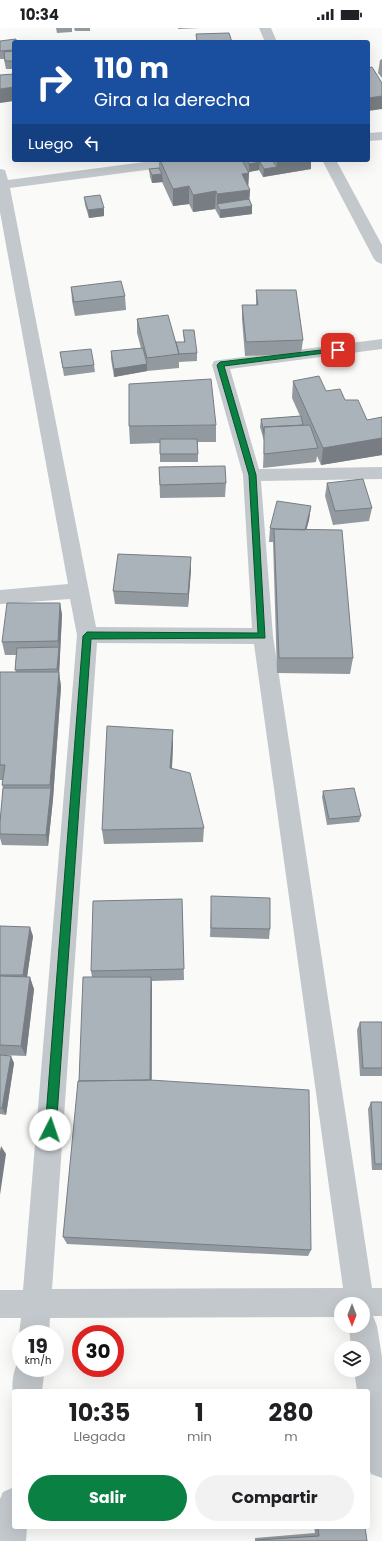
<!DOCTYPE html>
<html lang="es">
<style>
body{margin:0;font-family:Poppins,sans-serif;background:#f2f2f2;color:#202124;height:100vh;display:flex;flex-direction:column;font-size:15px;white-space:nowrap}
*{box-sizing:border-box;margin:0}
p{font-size:13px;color:#757577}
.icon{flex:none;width:22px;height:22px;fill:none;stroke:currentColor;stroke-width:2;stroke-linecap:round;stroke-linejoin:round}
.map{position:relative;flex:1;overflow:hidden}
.sheet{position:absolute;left:12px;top:1361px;width:358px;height:140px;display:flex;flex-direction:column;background:#fff;border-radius:4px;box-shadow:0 4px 16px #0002}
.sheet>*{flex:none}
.banner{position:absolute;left:12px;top:12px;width:358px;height:122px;border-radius:4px;box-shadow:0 4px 16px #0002;background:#1a4fa0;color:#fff;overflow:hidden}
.needle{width:26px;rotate:180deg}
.fabs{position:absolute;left:334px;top:1269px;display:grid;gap:8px}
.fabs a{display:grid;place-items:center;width:36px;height:36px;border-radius:50%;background:#fff;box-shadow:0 4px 16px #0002;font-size:20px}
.speed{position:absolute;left:12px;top:1297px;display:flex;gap:8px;font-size:20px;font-weight:700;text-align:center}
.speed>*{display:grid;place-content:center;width:52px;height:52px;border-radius:50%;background:#fff;box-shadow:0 4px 16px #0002;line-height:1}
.speed small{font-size:10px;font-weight:400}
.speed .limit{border:6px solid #d22;background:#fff;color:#111}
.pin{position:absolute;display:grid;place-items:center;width:34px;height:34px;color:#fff;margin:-17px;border-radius:8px;box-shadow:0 2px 6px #0006}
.me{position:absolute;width:44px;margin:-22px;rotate:4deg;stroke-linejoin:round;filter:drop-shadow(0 0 3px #0008)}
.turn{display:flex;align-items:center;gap:14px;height:84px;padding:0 16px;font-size:18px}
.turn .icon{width:52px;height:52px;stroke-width:2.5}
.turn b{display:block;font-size:28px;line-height:34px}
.then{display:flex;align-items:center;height:38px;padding:0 16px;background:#0003;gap:8px;font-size:15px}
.eta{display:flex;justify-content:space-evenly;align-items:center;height:68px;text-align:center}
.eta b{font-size:24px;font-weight:700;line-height:28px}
.action{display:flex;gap:8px;margin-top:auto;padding:8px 16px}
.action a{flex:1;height:46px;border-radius:24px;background:#0b8043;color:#fff;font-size:16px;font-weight:700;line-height:46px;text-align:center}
.action a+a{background:#f2f2f2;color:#202124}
.status{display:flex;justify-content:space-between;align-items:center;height:28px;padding:0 20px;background:#fff;direction:ltr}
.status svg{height:11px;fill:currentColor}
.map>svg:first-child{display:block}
</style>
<div class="status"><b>10:34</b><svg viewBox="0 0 49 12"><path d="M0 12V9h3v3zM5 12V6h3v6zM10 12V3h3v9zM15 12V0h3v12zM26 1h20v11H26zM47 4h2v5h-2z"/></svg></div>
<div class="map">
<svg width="382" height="1513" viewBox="0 0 382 1513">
<rect width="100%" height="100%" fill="#fafaf8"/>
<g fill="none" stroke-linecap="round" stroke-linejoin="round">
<path fill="#c3c8cc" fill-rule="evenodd" d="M259,0H271L277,14H265Z
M382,104V112L368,113V105Z
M159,132H198L196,135L191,136L10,160L96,599L252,600L243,447L212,337L214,333L220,332L382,311V321L230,341L259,441L382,439V451L261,453L273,608L372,1260H382V1288H373L377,1298L382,1329V1450L371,1446L368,1438V1363H357L354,1342H363V1320H351L349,1298H363V1276H341V1289L50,1290L49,1306H21V1310L19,1306L21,1290H0V1262H23L77,607L70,571L0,576V562L68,556L0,184V141L5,142L8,152ZM97,615L254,616L343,1260L52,1261Z
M322,132H336L382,217V236L377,234L374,231Z
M21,1329V1340H45L42,1363H14V1368C10,1358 14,1337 21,1329Z
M14,1459V1499H27L26,1513H0V1471L3,1464Z"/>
</g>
<path fill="#929a9f" d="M56,0H72V4L57,5Z
M74,0H90V3H75Z
M178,0H200L178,1Z
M0,13L14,14V41H6L4,31H0Z
M382,31V50L378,45L380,32Z
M159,132H311V141L263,149L259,142L249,144L248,159L250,162L249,171L252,178V186L220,190L215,181L193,184L189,176L173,178L162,154L152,155L150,149L149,141L159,140Z
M84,169L104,188L89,190L85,177Z
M71,259L125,268L126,282L75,288L72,273Z
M256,262L303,312L301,326L245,328L242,291V277H256Z
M137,291L176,314H184L183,302L197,325V333L179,334V340L147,343L114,349L111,331V323L141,320L137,305Z
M60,324L94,337L95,344L64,348Z
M293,353L326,363L345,372L367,392L382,389V427L321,437L317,428L316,434L263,440L264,413L260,399L261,391L300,388L292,370Z
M216,397V414H198V434H160V415L130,416L129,398Z
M159,439L226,455L225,469L160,470Z
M327,455L372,480L369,493L333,497L325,468Z
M311,478L309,492L306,502L353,630L350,646L277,645L273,514H269L270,500Z
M191,542L188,579L115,576L113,563Z
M60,575L62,587L59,644L61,659L53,771L48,818L2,817L0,810V794L3,760L2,757L3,752H0V644H16L15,642L16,627H5L2,614Z
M173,717L172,741L204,800L203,814L104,816L102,802Z
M323,763L361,788L359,794L327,797L322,769Z
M182,871L184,952L152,953V1052L311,1222L308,1228L67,1216L63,1209L79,1053L92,949L91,943Z
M211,878L270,901L269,911L210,909Z
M0,898L33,908L27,949L34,961L26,1028L0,1027Z
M360,994H382V1048H360L357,1002Z
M0,1027L14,1035L6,1087L0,1086Z
M371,1074H382V1142H372L368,1081Z
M314,1499H365L367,1513H255V1510L315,1505Z"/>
<path fill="#777d82" d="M14,59V73L0,75V61Z
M382,68V81L368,83V70Z
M281,132H311V141L263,149L264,141L277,139V133Z
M260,134L259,142L249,144V136Z
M249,145L248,162H250L249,178H252V186L220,190V182L217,176V166L242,146Z
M162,146L163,154L152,155V147Z
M189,158V176L173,178V161Z
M216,163L215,181L193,184V167Z
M104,180V188L89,190L88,182Z
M147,336V343L114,349V341Z
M382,410V427L321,437L323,420Z
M311,478L309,492L302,519L304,506Z
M191,529V542L188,579V566Z
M60,575L62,587L59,648V644L61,659L53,771L48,818L46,807L51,760L50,757L59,648L57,641L59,619L58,613Z
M173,702V717L171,755L170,740Z
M30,899L33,908L26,956L23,947Z
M30,949L34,961L26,1028L21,1018Z
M151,949L152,960L151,1063L150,1053Z
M11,1028L14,1035L6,1087L2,1080Z
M1,1118L6,1126L0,1167V1123Z"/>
<path fill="#aab3b9" stroke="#777d82" d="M229,5L232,14H197L196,6Z
M16,11V14H14V22L0,23V13Z
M54,13V14H39Z
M14,23V33H5L4,24Z
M372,39L382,55V68L368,70V40Z
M14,46V59L0,61V47Z
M160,132H242L249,145L242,146L250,162L217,166L216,163L193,167L189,158L173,161Z
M247,132H272L277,139L264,141L260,134L249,136Z
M159,140L162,146L152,147L149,141Z
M100,167L104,180L88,182L84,169Z
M249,171L252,178L220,182L217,176Z
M121,253L125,268L74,274L71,259Z
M256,262H296L303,312L246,314L242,277H258Z
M168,287L179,326L147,330L137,291Z
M183,302H194L197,325L178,326H179L176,314H185Z
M143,320L147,336L114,341L111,323Z
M91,321L94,337L63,340L60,324Z
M319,348L326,363L340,361L345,372H358L367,392L382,389V410L323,420L293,353Z
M211,351L216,397L129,398V356Z
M301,388L303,397L264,399V405L261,391Z
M310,397L318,420L264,426V399Z
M160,411H197L198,426H160Z
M225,438L226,455L160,457L159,439Z
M363,451L372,480L335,483L327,455Z
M277,473L311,478L305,502L276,501L270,500Z
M274,501L342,502L353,630H279Z
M118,526L191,529L188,566L113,563Z
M7,575H60L58,613L2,614Z
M59,619L57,641L15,642L17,620Z
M0,644H59L50,757H2L5,737H0Z
M107,698L173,702L170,740L190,745L204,800L102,802Z
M3,760H51L46,807L0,806V794Z
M354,760L361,788L329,791L323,763Z
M211,868L270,870V901L211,900Z
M182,871L184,941L91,943L93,873Z
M0,898L30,899L23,947H0Z
M0,948L30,949L21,1018L0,1017Z
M83,949H151L150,1052L79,1053Z
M360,994H382V1040H363Z
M0,1027L11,1028L2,1080H0Z
M150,1052L309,1062L311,1222L63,1209L78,1053Z
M371,1074H382V1136H375Z
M318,1499H365L367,1513H257V1512L319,1508Z"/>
<path fill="#0b8043" stroke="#07532c" d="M338,320H340V323L224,338L256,447L265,610L91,611L56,1102L54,1105L50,1107L47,1105L45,1102L83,608L87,604L258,605L249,447L217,337L220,334Z"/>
</svg>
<div class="fabs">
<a><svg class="needle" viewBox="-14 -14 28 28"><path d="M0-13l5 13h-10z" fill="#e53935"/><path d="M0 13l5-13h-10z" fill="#757577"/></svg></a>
<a><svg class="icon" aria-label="layers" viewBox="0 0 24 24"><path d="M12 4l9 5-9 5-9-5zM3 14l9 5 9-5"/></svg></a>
</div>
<div class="speed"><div>19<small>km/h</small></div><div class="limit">30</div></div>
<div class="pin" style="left:338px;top:322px;background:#d93025"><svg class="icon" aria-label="arrive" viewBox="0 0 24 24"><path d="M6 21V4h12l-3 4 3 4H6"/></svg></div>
<svg class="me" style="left:50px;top:1102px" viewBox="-20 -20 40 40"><circle r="19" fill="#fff"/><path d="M0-13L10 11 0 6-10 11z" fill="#0b8043"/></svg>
<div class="banner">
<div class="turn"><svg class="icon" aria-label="right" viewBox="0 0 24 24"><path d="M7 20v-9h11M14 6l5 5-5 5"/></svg><div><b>110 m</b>Gira a la derecha</div></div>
<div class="then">Luego<svg class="icon" aria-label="left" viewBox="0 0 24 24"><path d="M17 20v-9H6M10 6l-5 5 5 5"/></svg></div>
</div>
<section class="sheet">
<div class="eta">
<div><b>10:35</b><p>Llegada</p></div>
<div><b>1</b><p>min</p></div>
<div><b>280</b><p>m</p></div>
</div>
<div class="action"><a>Salir</a><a>Compartir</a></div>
</section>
</div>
